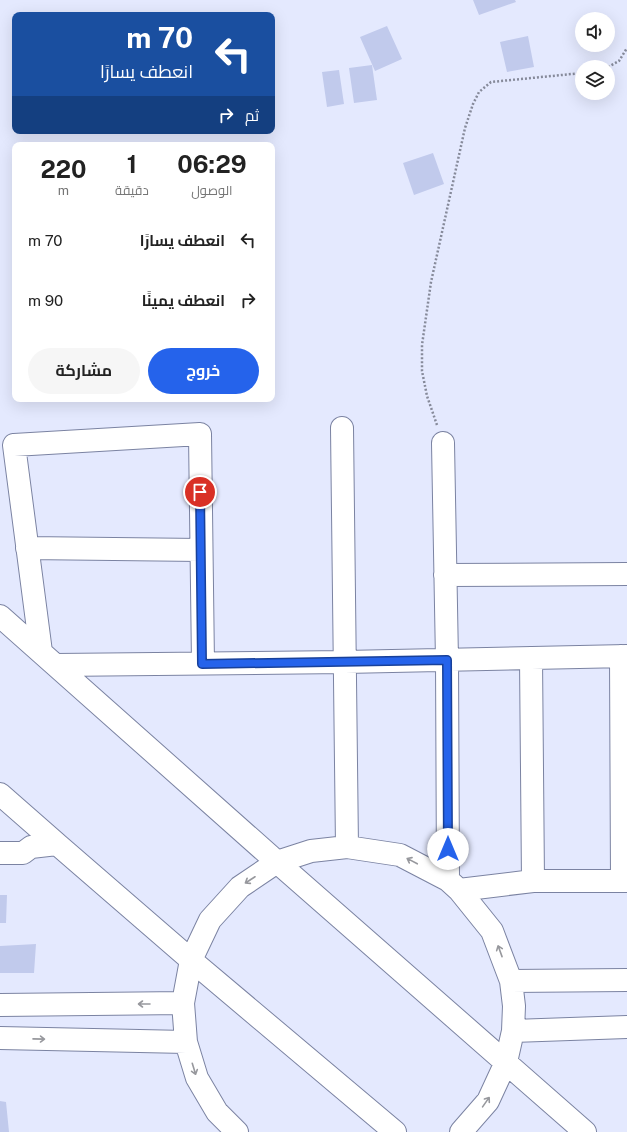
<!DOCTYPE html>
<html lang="ar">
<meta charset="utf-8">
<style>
body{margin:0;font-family:"Public Sans",Cairo,sans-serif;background:#f6f6f6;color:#222;direction:rtl;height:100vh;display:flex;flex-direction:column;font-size:15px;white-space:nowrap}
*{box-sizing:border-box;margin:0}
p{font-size:13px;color:#767676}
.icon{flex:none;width:22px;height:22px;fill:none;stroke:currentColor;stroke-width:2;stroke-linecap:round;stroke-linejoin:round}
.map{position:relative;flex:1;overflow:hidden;direction:ltr}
.details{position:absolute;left:12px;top:142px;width:263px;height:260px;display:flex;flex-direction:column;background:#fff;border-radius:8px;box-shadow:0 4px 16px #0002;direction:rtl}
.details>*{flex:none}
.banner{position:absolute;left:12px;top:12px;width:263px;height:122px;border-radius:8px;box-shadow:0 4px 16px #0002;direction:rtl;background:#1a4fa0;color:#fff;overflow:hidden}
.controls{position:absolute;left:575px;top:12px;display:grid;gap:8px}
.controls a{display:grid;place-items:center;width:40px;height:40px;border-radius:50%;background:#fff;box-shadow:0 4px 16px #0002;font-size:20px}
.pin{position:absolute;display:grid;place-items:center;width:34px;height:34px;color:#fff;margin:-17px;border:2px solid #fff;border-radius:50%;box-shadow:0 1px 4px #0007}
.me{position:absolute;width:44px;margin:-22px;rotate:0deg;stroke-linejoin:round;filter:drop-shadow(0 0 3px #0008)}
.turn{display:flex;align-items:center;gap:14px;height:84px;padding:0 16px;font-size:18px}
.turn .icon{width:52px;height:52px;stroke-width:2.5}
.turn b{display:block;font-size:28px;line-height:34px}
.then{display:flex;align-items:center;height:38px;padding:0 16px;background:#0003;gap:8px;font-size:15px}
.eta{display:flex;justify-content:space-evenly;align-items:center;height:68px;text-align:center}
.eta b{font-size:24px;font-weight:700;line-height:28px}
.action{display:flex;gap:8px;margin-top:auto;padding:8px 16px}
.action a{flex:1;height:46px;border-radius:24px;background:#2563eb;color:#fff;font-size:16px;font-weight:700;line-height:46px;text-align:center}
.action a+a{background:#f6f6f6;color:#222}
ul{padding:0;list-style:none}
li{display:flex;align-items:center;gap:12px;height:60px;padding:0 16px}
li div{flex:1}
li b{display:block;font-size:15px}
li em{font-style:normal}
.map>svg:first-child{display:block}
</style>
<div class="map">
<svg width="627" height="1132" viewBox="0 0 627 1132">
<rect width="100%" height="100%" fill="#e4e9fe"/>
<path fill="#c1caec" d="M473,0H515L516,2L479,15Z
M387,26L402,59L375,71L360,37Z
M528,36L534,67L507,72L500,42Z
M372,65L377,100L354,103L349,68Z
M339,70L344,104L327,107L322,72Z
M433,153L444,184L414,195L403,163Z
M0,895H7L6,923H0Z
M36,944L34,973H0V946Z
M0,1101L6,1102L9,1132H0Z"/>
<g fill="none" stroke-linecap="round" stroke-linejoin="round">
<g stroke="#7b83a2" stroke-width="24">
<path id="minor" d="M342,428L347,847
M443,443L447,660L448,880
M27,548L201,550
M445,575L627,574
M0,616L277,862L585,1132
M41,652L14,445L200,434L203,663
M621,656L622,881
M531,658L533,881
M56,665L345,662L627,656
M0,794L57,844L31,847L23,853H0
M57,844L191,960L395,1132
M459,890L533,881H627
M511,981L627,980
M0,1005L183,1003
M513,1031L627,1027
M0,1038L186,1042
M237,1132L217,1112L197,1078L186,1042L183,1003L191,960L210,920L240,887L277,862L311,851L347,847L400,855L448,880L459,890L492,931L511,981L514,1006L513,1031L506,1062L488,1101L461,1132"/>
</g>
<path stroke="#868a9a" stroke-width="2.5" stroke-dasharray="2 2" stroke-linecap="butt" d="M608,67L619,61L627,48
M437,425L427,396L422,371V345L431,282L465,128L473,104L479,92L491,82L582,73"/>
<use href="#minor" stroke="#fff" stroke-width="22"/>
</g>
<defs><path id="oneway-shaft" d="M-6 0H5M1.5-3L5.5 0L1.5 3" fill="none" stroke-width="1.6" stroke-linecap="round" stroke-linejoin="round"/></defs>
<g stroke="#97989d">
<use href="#oneway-shaft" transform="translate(412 861) rotate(-152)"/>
<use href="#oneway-shaft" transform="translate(250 880) rotate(147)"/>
<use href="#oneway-shaft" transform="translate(500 951) rotate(-110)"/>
<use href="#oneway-shaft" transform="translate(144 1004) rotate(180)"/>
<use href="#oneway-shaft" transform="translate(39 1039) rotate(1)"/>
<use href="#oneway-shaft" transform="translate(194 1069) rotate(73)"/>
<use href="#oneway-shaft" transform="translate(486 1102) rotate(-55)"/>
</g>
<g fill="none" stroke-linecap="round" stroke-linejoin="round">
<g stroke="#184099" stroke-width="10">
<path id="route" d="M200,492L202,664L447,660L448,849"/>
</g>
<use href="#route" stroke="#2563eb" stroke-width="7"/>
</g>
</svg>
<div class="controls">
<a><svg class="icon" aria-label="sound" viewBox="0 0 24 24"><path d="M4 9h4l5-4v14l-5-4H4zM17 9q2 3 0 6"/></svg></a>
<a><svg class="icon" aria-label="layers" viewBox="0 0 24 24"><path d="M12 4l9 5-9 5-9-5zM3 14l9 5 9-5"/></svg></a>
</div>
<div class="pin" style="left:200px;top:492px;background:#d93025"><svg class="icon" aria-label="arrive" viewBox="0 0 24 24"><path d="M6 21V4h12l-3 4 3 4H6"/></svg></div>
<svg class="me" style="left:448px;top:849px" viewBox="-20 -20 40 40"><circle r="19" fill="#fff"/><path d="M0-13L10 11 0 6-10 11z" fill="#2563eb"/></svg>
<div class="banner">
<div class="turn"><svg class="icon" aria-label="left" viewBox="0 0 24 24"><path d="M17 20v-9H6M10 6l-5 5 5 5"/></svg><div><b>70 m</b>انعطف يسارًا</div></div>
<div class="then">ثم<svg class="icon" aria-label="right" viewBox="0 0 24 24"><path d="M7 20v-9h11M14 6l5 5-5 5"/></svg></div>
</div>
<section class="details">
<div class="eta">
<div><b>06:29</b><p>الوصول</p></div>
<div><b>1</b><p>دقيقة</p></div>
<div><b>220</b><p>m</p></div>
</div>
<ul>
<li><svg class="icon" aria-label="left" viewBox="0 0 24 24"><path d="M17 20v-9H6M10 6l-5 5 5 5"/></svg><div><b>انعطف يسارًا</b></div><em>70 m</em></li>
<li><svg class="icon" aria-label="right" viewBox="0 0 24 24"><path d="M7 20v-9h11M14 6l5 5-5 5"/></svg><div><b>انعطف يمينًا</b></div><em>90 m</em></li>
</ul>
<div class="action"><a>خروج</a><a>مشاركة</a></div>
</section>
</div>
